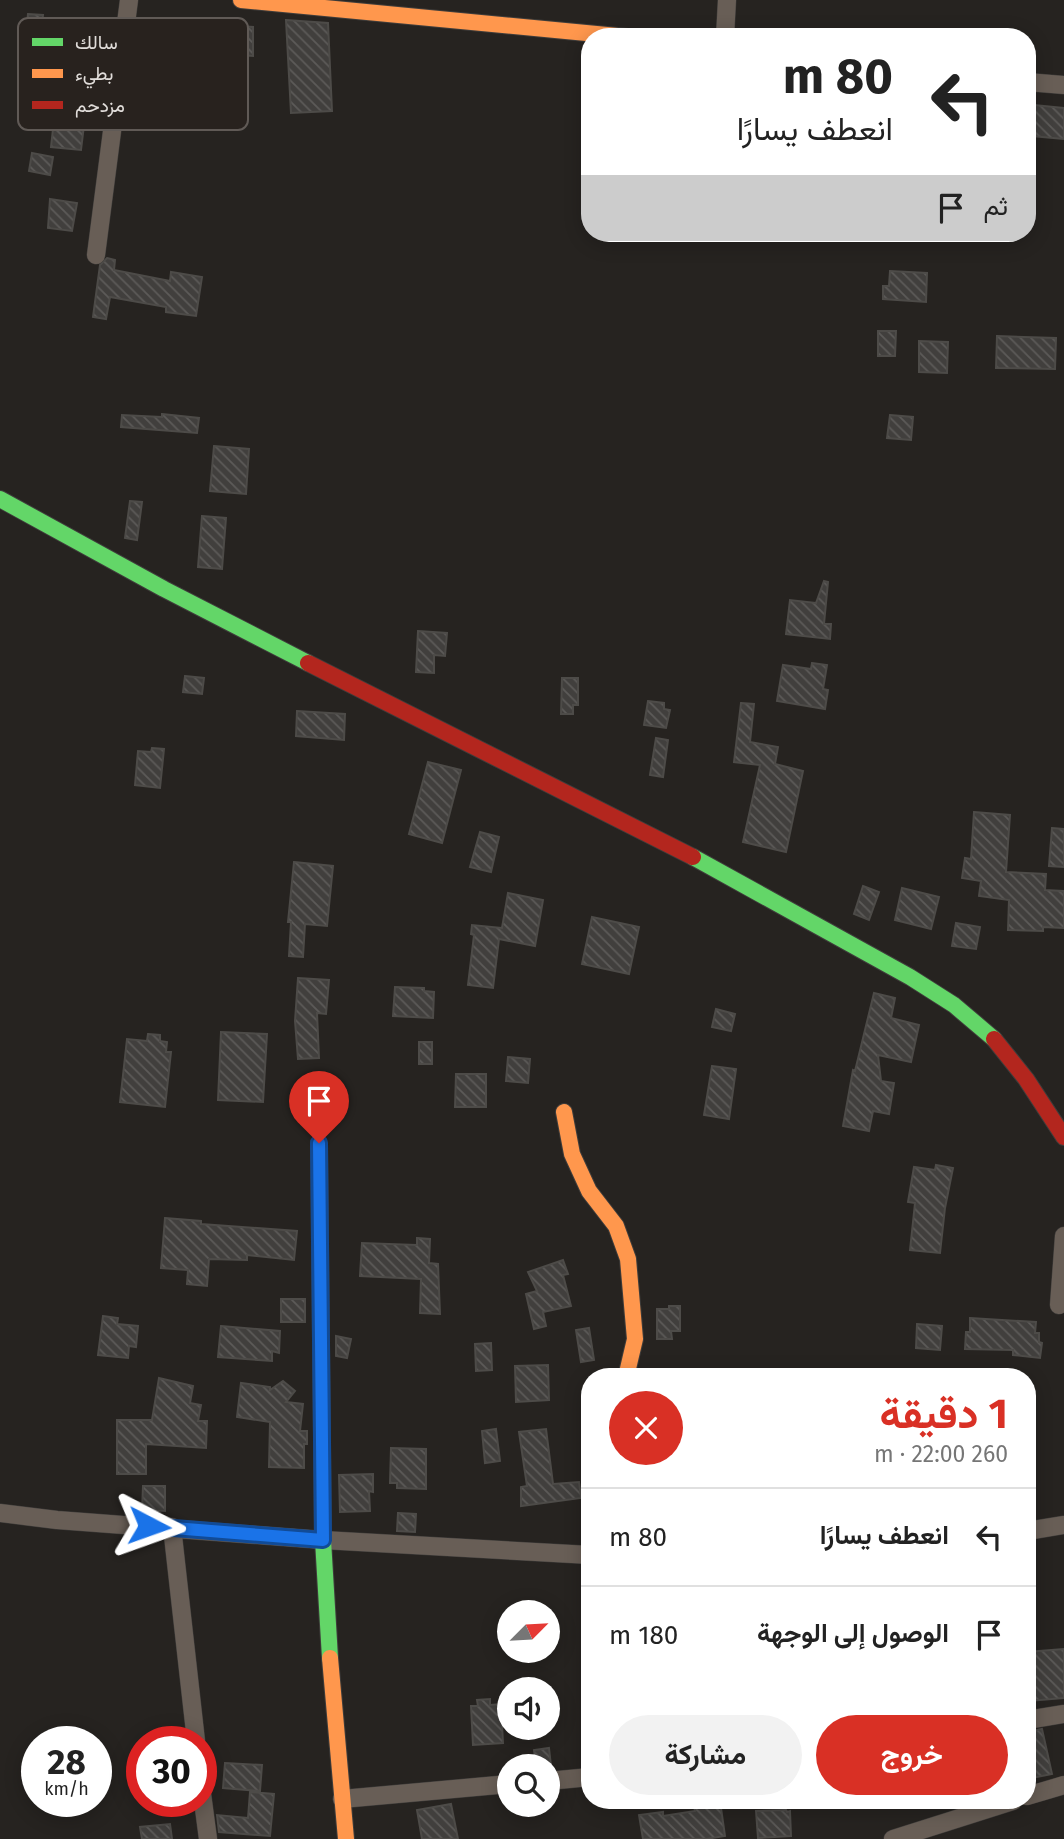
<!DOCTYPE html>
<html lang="ar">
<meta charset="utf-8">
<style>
body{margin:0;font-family:"Fira Sans",Vazirmatn,sans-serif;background:#f2f2f2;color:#222;direction:rtl;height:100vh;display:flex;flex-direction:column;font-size:26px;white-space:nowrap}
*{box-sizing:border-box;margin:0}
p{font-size:23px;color:#767676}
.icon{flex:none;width:38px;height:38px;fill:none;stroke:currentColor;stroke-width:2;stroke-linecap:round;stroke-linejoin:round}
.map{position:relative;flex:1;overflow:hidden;direction:ltr}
.drawer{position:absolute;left:581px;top:1368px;width:455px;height:441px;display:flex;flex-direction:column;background:#fff;border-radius:28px;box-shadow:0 4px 18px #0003;direction:rtl}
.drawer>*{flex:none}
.banner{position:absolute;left:581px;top:28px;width:455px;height:214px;border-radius:28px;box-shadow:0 4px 18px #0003;direction:rtl;background:#fff;color:#222;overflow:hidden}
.needle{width:46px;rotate:66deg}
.tools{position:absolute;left:497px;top:1600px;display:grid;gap:14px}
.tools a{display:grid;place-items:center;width:63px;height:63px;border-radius:50%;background:#fff;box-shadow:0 4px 18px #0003;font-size:35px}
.speed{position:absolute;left:21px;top:1726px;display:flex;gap:14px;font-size:35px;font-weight:700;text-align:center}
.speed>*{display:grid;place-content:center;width:91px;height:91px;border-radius:50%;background:#fff;box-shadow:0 4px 18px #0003;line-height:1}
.speed small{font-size:18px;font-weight:400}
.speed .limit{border:10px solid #d22;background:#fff;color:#111}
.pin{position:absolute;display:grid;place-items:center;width:60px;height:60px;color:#fff;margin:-72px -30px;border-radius:50% 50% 50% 0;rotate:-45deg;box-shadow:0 0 7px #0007}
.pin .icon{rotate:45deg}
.me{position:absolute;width:77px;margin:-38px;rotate:94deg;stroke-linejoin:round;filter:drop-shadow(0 0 5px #0008)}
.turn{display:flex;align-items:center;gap:24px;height:147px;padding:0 28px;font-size:32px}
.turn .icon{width:91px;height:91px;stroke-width:2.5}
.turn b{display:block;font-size:49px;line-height:60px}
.then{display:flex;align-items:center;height:66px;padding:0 28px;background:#0003;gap:14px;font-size:26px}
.round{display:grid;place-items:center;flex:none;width:74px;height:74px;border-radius:37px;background:#f2f2f2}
.summary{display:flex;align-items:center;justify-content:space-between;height:119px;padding:0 28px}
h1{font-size:42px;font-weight:700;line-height:52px;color:#d93025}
.cta{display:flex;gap:14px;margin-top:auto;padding:14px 28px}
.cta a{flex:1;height:80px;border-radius:42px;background:#d93025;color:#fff;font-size:28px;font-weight:700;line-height:80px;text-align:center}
.cta a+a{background:#f2f2f2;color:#222}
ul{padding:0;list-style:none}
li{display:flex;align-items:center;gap:21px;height:98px;padding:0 28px;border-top:2px solid #e0e0e0}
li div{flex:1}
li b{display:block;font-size:26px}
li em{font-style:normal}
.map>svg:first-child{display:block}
</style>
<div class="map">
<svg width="1064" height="1839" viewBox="0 0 1064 1839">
<defs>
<pattern id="building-back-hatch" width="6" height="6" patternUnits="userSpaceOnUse" patternTransform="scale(1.75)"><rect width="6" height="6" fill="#413f3d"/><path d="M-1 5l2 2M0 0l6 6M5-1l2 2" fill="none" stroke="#5c5a58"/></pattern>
</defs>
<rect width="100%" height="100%" fill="#262320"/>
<path fill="url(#building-back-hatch)" stroke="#4d4b48" stroke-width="2" d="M28,14L43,15L40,45L25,43Z
M286,20L328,23L332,111L291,113Z
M238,26L253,27V56L238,55Z
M1034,105L1064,108V139L1032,136Z
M69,116L85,117L81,150L51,147L54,120L67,122Z
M32,153L53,157L50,175L29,171Z
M50,199L77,203L72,231L48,228Z
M107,258L115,260L114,270L170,281L171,272L202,277L196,316L166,312V307L110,297L106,319L93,317L100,265Z
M890,271L927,273L926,302L883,299V286H889Z
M878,331H896L895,356H878Z
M997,336L1056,338L1055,369L996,368Z
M919,341L948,342L947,373L919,372Z
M162,414L199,418L197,433L121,427L122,415L162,417Z
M890,415L913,417L911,440L887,438Z
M214,446L249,449L246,494L210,491Z
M130,501L142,502L137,540L125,538Z
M202,516L226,518L222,569L198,567Z
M824,581L828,582L824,624H831L830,639L786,634L790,600L816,603Z
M418,631L447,633L445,656L434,655V673L416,672Z
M812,663L827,665L823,689L828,690L825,709L777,701L783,665L811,669Z
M185,676L204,678L202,694L183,692Z
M562,678H578V705H573V714H561Z
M648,701L664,703V709L670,710L666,728L644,725Z
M741,703L754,704L750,742L778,747L775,764L803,771L786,852L743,842L760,765L734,762Z
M297,711L345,714L344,740L296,736Z
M656,738L668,740L663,777L650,775Z
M152,748L164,749L160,788L135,785L138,751L151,752Z
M428,762L461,770L442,843L409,834Z
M974,812L1010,815L1006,872L1046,874L1045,890L1064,891V928L1043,927V931L1008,930L1009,900L979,896L981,881L962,878L965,858L971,859Z
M1052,828L1064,829V867L1049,866Z
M480,832L499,837L491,872L470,867Z
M294,862L333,866L327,926L305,924L303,957L289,956L291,922H288Z
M863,886L879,892L869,920L854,914Z
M902,888L939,897L931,929L895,920Z
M508,893L543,900L535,946L499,939L493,988L468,985L474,935L471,934L472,925L502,928Z
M592,917L639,927L629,974L582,964Z
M956,923L980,927L976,949L952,946Z
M298,978L329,980L326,1014L317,1013L319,1058L298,1059L295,1021Z
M395,987L424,988V991L434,992L433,1018L393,1016Z
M874,993L895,998L891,1018L919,1025L911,1062L878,1055L881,1081L894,1083L889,1114L873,1111L869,1131L843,1126L853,1070L855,1071Z
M716,1009L735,1014L731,1031L712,1027Z
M221,1032L267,1034L263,1102L218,1100Z
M148,1034L160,1035V1041L167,1042L166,1052H171L165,1107L120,1102L127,1039L147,1041Z
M419,1042H432V1064H419Z
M508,1057L530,1059L528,1083L506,1081Z
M712,1066L736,1069L729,1119L704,1115Z
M456,1074H486V1107H455Z
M936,1165L953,1168L945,1208L940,1253L910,1250L915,1203L908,1202L914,1167L935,1170Z
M165,1218L201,1221V1224L297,1231L294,1260L247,1255V1260L209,1259L207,1286L187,1284L188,1270L161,1268Z
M417,1238L430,1239L429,1263L438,1264L440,1314L420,1313L421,1279L360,1276L362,1243L417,1245Z
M563,1260L568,1274L563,1275L571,1306L543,1312L546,1326L534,1329L526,1294L537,1291L528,1272Z
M281,1299H305V1322H281Z
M669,1306H680V1331H671L672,1339H657V1309H669Z
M103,1316L118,1318L117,1324L138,1326L136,1347L129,1346L128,1358L98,1355Z
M970,1318L1036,1322L1035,1333H1039V1342L1042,1343L1040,1358L1013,1355V1350L965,1349L966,1332H970Z
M917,1324L942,1326L940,1350L916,1348Z
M221,1326L280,1331L279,1353L272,1351V1361L218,1357Z
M589,1328L594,1360L581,1362L576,1330Z
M336,1336L351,1339L347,1358L336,1356Z
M491,1343L492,1370L476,1371L475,1344Z
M548,1365L549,1400L516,1402L515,1366Z
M159,1378L193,1386L190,1403L201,1405L198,1421H207L206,1448L146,1444V1474H117V1420H152Z
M283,1381L295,1391L286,1402L303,1404L300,1431H307V1444H304V1468L269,1467L270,1422L237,1417L241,1383L270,1387V1390Z
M496,1429L500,1461L485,1463L482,1431Z
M546,1429L553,1484L579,1482L581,1498L521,1506V1487L527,1486L519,1432Z
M391,1448L426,1449V1489L397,1488V1483H390Z
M373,1474V1492L369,1491L370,1511L340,1512L339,1475Z
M143,1486H165V1511L142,1510Z
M398,1513L416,1514L415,1532L397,1531Z
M1064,1649V1698L1029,1701L1027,1652Z
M490,1699V1705L501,1704L503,1743L473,1745L471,1706H478L477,1700Z
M1042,1729L1052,1774L1027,1779V1732Z
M549,1748L551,1766H536L534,1750Z
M225,1763L262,1765L260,1791L223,1788Z
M250,1792L274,1794L270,1836L219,1832L217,1815L248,1818Z
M693,1801H720L725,1836L706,1839H643L639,1815L663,1812V1816L695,1811Z
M451,1804L458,1839H422L417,1810Z
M786,1810L787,1812L790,1811L791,1836L758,1838L756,1811Z
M170,1824L172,1839H142L140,1827Z"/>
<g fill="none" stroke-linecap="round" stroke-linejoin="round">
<g stroke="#3f3d3b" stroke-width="19">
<path id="street" d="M725,37L727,0
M1027,82L1064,85
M96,255L129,0
M1059,1305L1064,1236
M0,1513L57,1520L323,1540L590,1555
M172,1527L196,1741
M1027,1531L1064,1525
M1027,1720L1064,1714
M548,1781L590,1777
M201,1786L208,1839
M1027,1796L1064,1785
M342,1799L509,1784
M893,1839L1013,1801"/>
</g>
<g stroke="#3f3d3b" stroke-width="18">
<path id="fast" d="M0,499L164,589L308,663
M693,857L910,977L954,1005L994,1039
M319,1143L323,1540L330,1658"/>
</g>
<g stroke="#3f3d3b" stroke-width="18">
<path id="slow" d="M241,0L628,37
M564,1112L572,1154L589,1191L616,1226L628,1259L635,1339L626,1377
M330,1658L346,1839"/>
</g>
<g stroke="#3f3d3b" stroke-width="18">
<path id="jam" d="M308,663L693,857
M994,1039L1026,1079L1064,1137"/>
</g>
<use href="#street" stroke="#685e56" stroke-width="18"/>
<use href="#fast" stroke="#63d668" stroke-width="16"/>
<use href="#slow" stroke="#ff974d" stroke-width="16"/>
<use href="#jam" stroke="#b3261e" stroke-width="16"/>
</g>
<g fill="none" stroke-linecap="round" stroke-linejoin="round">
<g stroke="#114b97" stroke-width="18">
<path id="route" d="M149,1526L323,1540L319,1143"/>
</g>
<use href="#route" stroke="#1a73e8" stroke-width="12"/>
</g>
<rect x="18" y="18" width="230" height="112" rx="10" fill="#28221e" stroke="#605a56" stroke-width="2"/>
<rect x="32" y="38" width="31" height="8" fill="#63d668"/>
<rect x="32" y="69" width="31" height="9" fill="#ff974d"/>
<rect x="32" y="101" width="31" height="8" fill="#b3261e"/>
<g font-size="19" fill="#e1ddda">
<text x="75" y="49">سالك</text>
<text x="75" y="80">بطيء</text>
<text x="75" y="112">مزدحم</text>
</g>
</svg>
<div class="tools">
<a><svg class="needle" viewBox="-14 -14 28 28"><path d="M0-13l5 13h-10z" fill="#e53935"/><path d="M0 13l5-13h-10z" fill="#767676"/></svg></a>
<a><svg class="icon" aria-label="sound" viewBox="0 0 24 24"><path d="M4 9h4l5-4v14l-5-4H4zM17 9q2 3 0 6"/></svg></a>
<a><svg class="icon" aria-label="search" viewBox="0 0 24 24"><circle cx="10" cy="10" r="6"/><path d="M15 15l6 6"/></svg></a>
</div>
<div class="speed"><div>28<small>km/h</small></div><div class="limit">30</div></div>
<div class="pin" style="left:319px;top:1143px;background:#d93025"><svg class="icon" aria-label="arrive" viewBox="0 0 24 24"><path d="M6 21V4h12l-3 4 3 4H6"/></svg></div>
<svg class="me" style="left:149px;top:1526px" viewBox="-20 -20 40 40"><path d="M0-17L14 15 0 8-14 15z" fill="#1a73e8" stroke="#fff" stroke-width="4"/></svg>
<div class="banner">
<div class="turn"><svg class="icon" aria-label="left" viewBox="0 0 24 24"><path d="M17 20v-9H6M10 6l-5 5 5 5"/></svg><div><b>80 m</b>انعطف يسارًا</div></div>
<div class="then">ثم<svg class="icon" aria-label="arrive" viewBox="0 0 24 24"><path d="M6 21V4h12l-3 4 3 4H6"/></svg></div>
</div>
<section class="drawer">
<div class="summary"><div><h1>1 دقيقة</h1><p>260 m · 22:00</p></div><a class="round" style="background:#d93025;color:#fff"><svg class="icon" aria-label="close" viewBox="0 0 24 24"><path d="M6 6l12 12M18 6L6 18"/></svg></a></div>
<ul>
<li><svg class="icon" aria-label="left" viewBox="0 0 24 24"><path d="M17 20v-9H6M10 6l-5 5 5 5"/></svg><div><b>انعطف يسارًا</b></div><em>80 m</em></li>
<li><svg class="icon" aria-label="arrive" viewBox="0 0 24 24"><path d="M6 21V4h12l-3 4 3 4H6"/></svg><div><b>الوصول إلى الوجهة</b></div><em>180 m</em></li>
</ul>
<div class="cta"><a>خروج</a><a>مشاركة</a></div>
</section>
</div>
